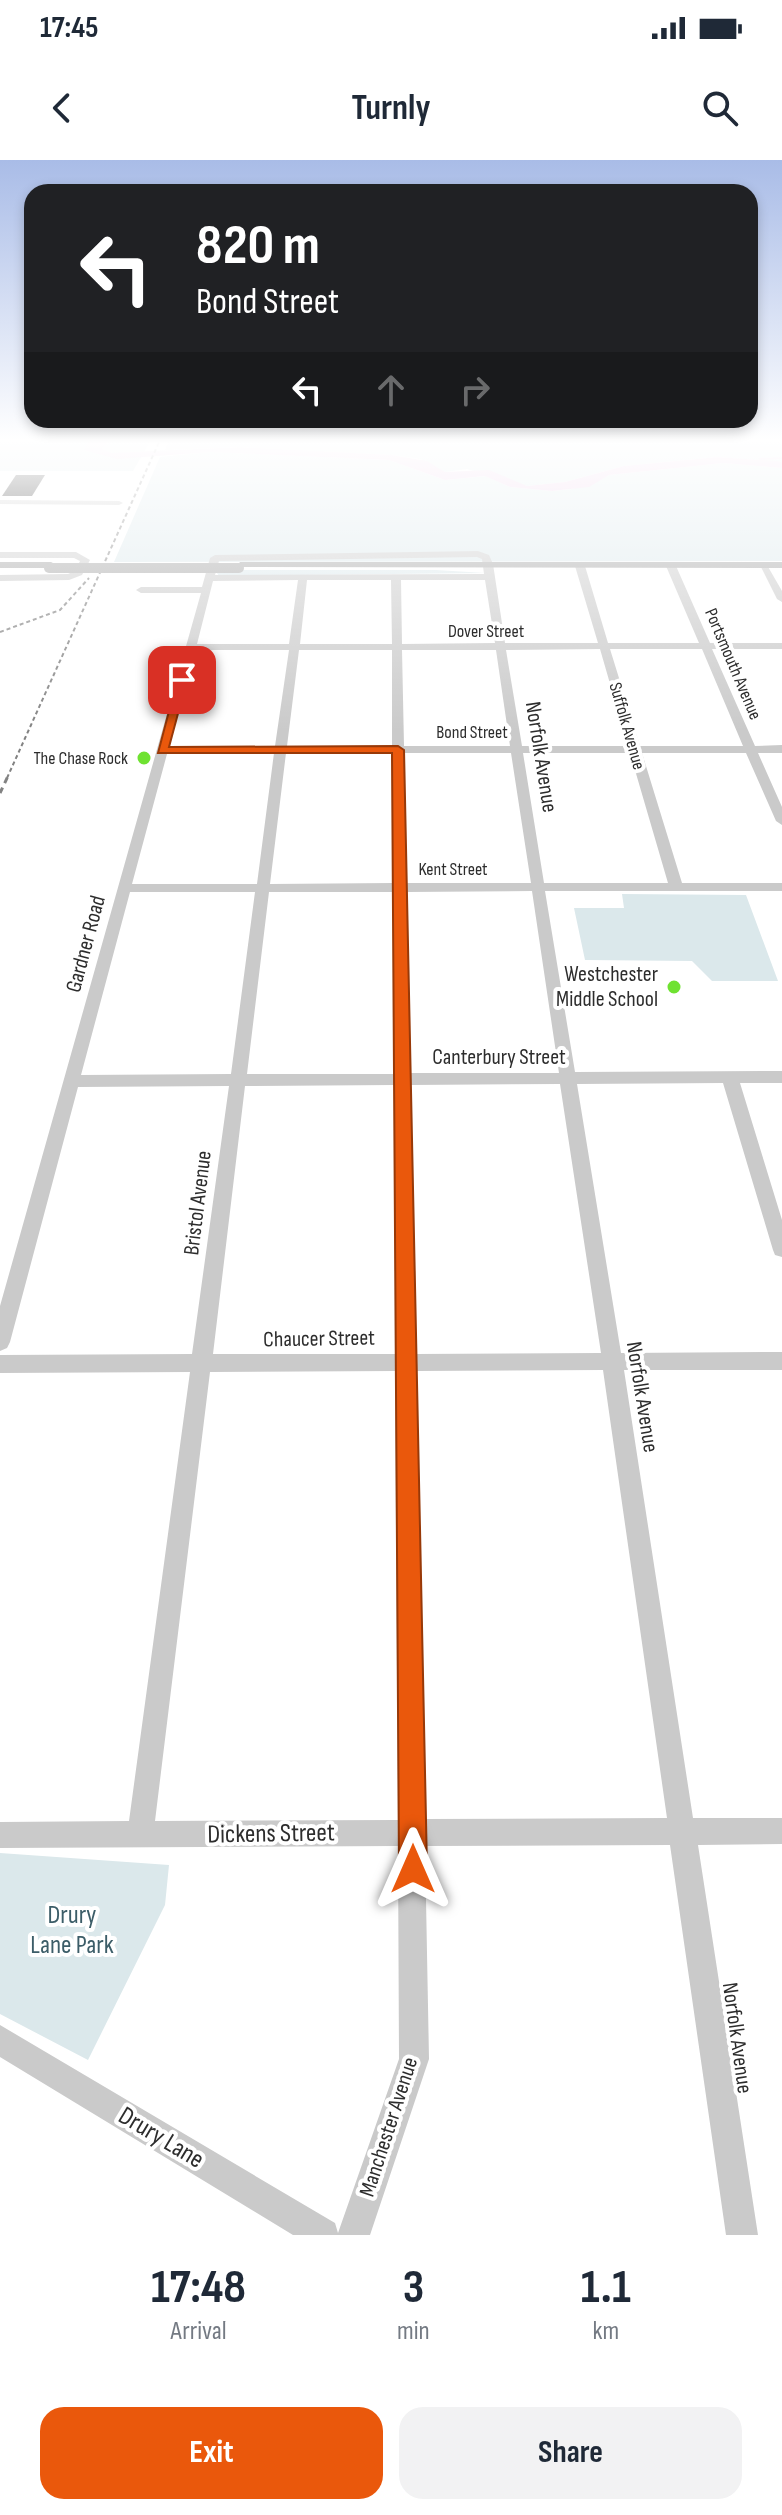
<!DOCTYPE html>
<style>
body{margin:0;font-family:"Sofia Sans Condensed",sans-serif;background:#f2f2f3;color:#1f2937;height:100vh;display:flex;flex-direction:column;font-size:30px;white-space:nowrap}
*{box-sizing:border-box;margin:0}
p{font-size:26px;color:#747a83}
.icon{flex:none;width:44px;height:44px;fill:none;stroke:currentColor;stroke-width:2;stroke-linecap:round;stroke-linejoin:round}
.map{position:relative;height:2075px;overflow:hidden}
.panel{display:flex;flex-direction:column;background:#fff;flex:1}
.panel>*{flex:none}
.top-card{position:absolute;left:24px;top:24px;width:734px;height:244px;border-radius:24px;box-shadow:0 4px 12px #0003;background:#202124;color:#fff;overflow:hidden}
.pin{position:absolute;display:grid;place-items:center;width:68px;height:68px;color:#fff;margin:-34px;border-radius:16px;box-shadow:0 4px 12px #0006}
.me{position:absolute;width:88px;margin:-44px;rotate:0deg;stroke-linejoin:round;filter:drop-shadow(0 0 6px #0008)}
.turn{display:flex;align-items:center;gap:28px;height:168px;padding:0 40px;font-size:36px}
.turn .icon{width:104px;height:104px;stroke-width:2.5}
.turn b{display:block;font-size:56px;line-height:68px}
.lanes{display:flex;align-items:center;height:76px;padding:0 40px;background:#0003;justify-content:center;gap:40px;direction:ltr}
.lanes .off{opacity:.35}
.eta{display:flex;justify-content:space-evenly;align-items:center;height:136px;text-align:center}
.eta b{font-size:48px;font-weight:700;line-height:56px}
.button{display:flex;gap:16px;margin-top:auto;padding:16px 40px}
.button a{flex:1;height:92px;border-radius:24px;background:#ea580c;color:#fff;font-size:32px;font-weight:700;line-height:92px;text-align:center}
.button a+a{background:#f2f2f3;color:#1f2937}
.status{display:flex;justify-content:space-between;align-items:center;height:56px;padding:0 40px;background:#fff;direction:ltr}
.status svg{height:22px;fill:currentColor}
header{display:flex;justify-content:space-between;align-items:center;height:104px;padding:0 40px;background:#fff;font-size:36px;font-weight:700}
.map>svg:first-child{display:block}
</style>
<div class="status"><b>17:45</b><svg viewBox="0 0 49 12"><path d="M0 12V9h3v3zM5 12V6h3v6zM10 12V3h3v9zM15 12V0h3v12zM26 1h20v11H26zM47 4h2v5h-2z"/></svg></div>
<header><svg class="icon" aria-label="back" viewBox="0 0 24 24"><path d="M15 5l-7 7 7 7"/></svg>Turnly<svg class="icon" aria-label="search" viewBox="0 0 24 24"><circle cx="10" cy="10" r="6"/><path d="M15 15l6 6"/></svg></header>
<div class="map">
<svg width="782" height="2075" viewBox="0 0 782 2075">
<rect width="100%" height="100%" fill="#fff"/>
<path fill="#dbe8eb" d="M0,280H151L133,311H0Z
M169,280H782V302L717,297L624,306L565,322L527,326L467,309L445,312L420,299L392,295L240,287L165,290Z
M211,292L389,300L445,320L486,316L510,327L552,331L572,329L609,315L723,303L782,308V401L114,402L160,297Z
M215,410H436L485,413L219,416Z
M622,734L746,735L778,821H712L692,801L585,800L574,748H624Z
M0,1693L169,1705L165,1745L88,1900L0,1854Z"/>
<path fill="#eac7e6" d="M89,280H109L102,289L112,293L240,287L392,295L427,301L445,312L489,310L527,326L565,322L624,306L717,297L777,301L782,302V308L723,303L609,315L589,327L552,331L510,327L485,316L445,320L389,300L211,292L117,299L84,290Z"/>
<g fill="none" stroke-linecap="round" stroke-linejoin="round">
<path stroke="#eac7e6" stroke-width="2" d="M760,299L782,298"/>
</g>
<path fill="#141414" d="M16,315H45L32,336H2Z"/>
<g fill="none" stroke-linecap="round" stroke-linejoin="round">
<path fill="#cacaca" fill-rule="evenodd" d="M0,340L119,341L123,343L119,345L0,344Z
M478,391L489,395L493,404L505,483H598L575,406L580,403L585,406L608,483H699L666,406L671,403L676,406L710,483H782V489H712L755,586L782,585V593H758L782,647V665L776,661L746,593H642L682,723H782V731H545L575,912L782,911V923H740L782,1060V1097L775,1095L773,1090L723,923L577,924L621,1193L782,1192V1210H624L693,1658H782V1684L698,1685L758,2075H726L670,1685L425,1686L429,1899L370,2075H293L0,1897V1865L335,2063L338,2073L399,1899L398,1686L0,1688V1662L129,1661L190,1212L0,1213V1195L192,1194L229,926L78,927L10,1182L7,1188L0,1191V1146L201,433H141L136,430L141,427H202L210,398L215,395ZM477,397L482,399L484,414L215,415L219,401ZM298,420L289,484H197L213,421ZM307,420H391L392,484H300ZM401,420H485L495,483L402,484ZM600,489L628,586H522L506,490ZM610,489H702L743,586H640ZM195,490H289L275,586H169ZM299,490H392V586H287ZM402,490H496L510,586H404ZM274,593L257,724H132L167,594ZM286,593H392L393,723L270,724ZM404,593H511L531,723H407ZM523,593H630L668,723H544ZM532,731L559,913H410L407,732ZM130,732H255L231,914L81,915ZM269,732H393L394,914H247ZM560,924L601,1193L416,1194L410,925ZM394,925L395,1194H213L245,926ZM603,1210L667,1658L424,1659L416,1211ZM395,1211L398,1660L155,1661L210,1212Z
M0,392H76L90,400L82,415L69,420L0,421V415L68,414L75,411L80,401L74,398H0Z
M759,403L767,405L782,431V442L777,439Z"/>
<path fill="#a5a5a5" fill-rule="evenodd" d="M0,402H51L57,405L51,408H0Z
M240,402H782V408L236,407Z"/>
<path stroke="#828282" stroke-width="2" stroke-dasharray="4 3" stroke-linecap="butt" d="M0,472L60,450L89,418
M7,618L160,280"/>
<path stroke="#828282" stroke-width="3" stroke-dasharray="6 5" stroke-linecap="butt" d="M0,633L8,616"/>
<path stroke="#a5a5a5" stroke-width="10" d="M49,408H239"/>
</g>
<linearGradient id="sky" x2="0" y2="1"><stop stop-color="#a9bce7"/><stop offset="0.49" stop-color="#fff"/><stop offset="1" stop-color="#fff" stop-opacity="0"/></linearGradient>
<rect width="782" height="571" fill="url(#sky)"/>
<path fill="#ea580c" stroke="#983908" stroke-width="2" d="M178,517L187,520L169,587L398,586L404,590L427,1709L423,1719L413,1723L403,1719L399,1709L392,593H158Z"/>
<g fill="#6fe231" stroke="#fff" stroke-width="3">
<circle cx="144" cy="598" r="8"/>
<circle cx="674" cy="827" r="8"/>
</g>
<g text-anchor="middle" dominant-baseline="central" stroke-width="8" stroke-linejoin="round" paint-order="stroke">
<g font-size="18" fill="#2d2d2d" stroke="#fff">
<text x="486" y="471">Dover Street</text>
<text transform="translate(733 504) rotate(67)">Portsmouth Avenue</text>
<text transform="translate(627 566) rotate(74)">Suffolk Avenue</text>
<text x="472" y="572">Bond Street</text>
<text x="453" y="709">Kent Street</text>
</g>
<g font-size="18" fill="#2d2d2d" stroke="#fff" text-anchor="end">
<text x="128" y="598">The Chase Rock</text>
</g>
<g font-size="22" fill="#2d2d2d" stroke="#fff">
<text transform="translate(541 597) rotate(81)">Norfolk Avenue</text>
<text transform="translate(86 784) rotate(-75)">Gardner Road</text>
<text x="499" y="897">Canterbury Street</text>
<text transform="translate(198 1043) rotate(-83)">Bristol Avenue</text>
<text transform="translate(319 1179) rotate(-1)">Chaucer Street</text>
<text transform="translate(642 1237) rotate(81)">Norfolk Avenue</text>
<text transform="translate(737 1878) rotate(82)">Norfolk Avenue</text>
<text transform="translate(389 1967) rotate(-72)">Manchester Avenue</text>
</g>
<g font-size="22" fill="#2d2d2d" stroke="#fff" text-anchor="end">
<text x="658" y="814">Westchester<tspan x="658" dy="25">Middle School</tspan></text>
</g>
<g font-size="26" fill="#2d2d2d" stroke="#fff">
<text transform="translate(271 1674) rotate(-1)">Dickens Street</text>
<text transform="translate(161 1978) rotate(31)">Drury Lane</text>
</g>
<g font-size="26" fill="#3c5d68" stroke="#fff">
<text x="72" y="1755">Drury<tspan x="72" dy="30">Lane Park</tspan></text>
</g>
</g>
</svg>
<div class="pin" style="left:182px;top:520px;background:#d93025"><svg class="icon" aria-label="arrive" viewBox="0 0 24 24"><path d="M6 21V4h12l-3 4 3 4H6"/></svg></div>
<svg class="me" style="left:413px;top:1709px" viewBox="-20 -20 40 40"><path d="M0-17L14 15 0 8-14 15z" fill="#ea580c" stroke="#fff" stroke-width="4"/></svg>
<div class="top-card">
<div class="turn"><svg class="icon" aria-label="left" viewBox="0 0 24 24"><path d="M17 20v-9H6M10 6l-5 5 5 5"/></svg><div><b>820 m</b>Bond Street</div></div>
<div class="lanes"><svg class="icon" aria-label="left" viewBox="0 0 24 24"><path d="M17 20v-9H6M10 6l-5 5 5 5"/></svg><svg class="icon off" aria-label="ahead" viewBox="0 0 24 24"><path d="M12 20V5M6 11l6-6 6 6"/></svg><svg class="icon off" aria-label="right" viewBox="0 0 24 24"><path d="M7 20v-9h11M14 6l5 5-5 5"/></svg></div>
</div>
</div>
<section class="panel">
<div class="eta">
<div><b>17:48</b><p>Arrival</p></div>
<div><b>3</b><p>min</p></div>
<div><b>1.1</b><p>km</p></div>
</div>
<div class="button"><a>Exit</a><a>Share</a></div>
</section>
